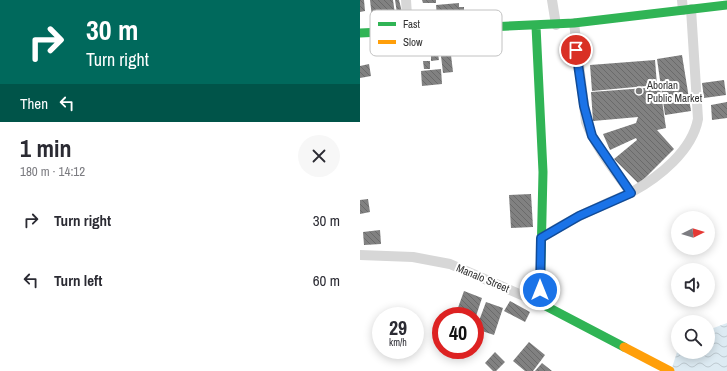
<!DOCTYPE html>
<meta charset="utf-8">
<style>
body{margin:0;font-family:"Archivo Narrow",sans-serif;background:#f7f7f7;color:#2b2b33;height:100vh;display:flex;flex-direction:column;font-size:15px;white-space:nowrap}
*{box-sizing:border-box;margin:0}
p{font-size:13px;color:#7c7c81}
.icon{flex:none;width:22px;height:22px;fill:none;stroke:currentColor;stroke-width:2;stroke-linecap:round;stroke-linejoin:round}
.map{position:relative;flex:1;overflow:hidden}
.drawer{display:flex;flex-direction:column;background:#fff;width:360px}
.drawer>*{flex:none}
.banner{background:#00695c;color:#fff;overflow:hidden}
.needle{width:26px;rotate:85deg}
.tools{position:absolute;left:311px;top:211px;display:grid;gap:8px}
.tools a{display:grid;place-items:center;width:44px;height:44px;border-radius:50%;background:#fff;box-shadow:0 2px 10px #0003;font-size:20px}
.speed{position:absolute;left:12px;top:307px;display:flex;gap:8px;font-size:20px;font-weight:700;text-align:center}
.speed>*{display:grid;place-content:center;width:52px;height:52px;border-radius:50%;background:#fff;box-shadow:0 2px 10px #0003;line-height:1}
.speed small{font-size:10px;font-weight:400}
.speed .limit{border:6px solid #d22;background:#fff;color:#111}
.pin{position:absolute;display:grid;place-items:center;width:34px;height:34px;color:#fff;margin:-17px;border:2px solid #fff;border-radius:50%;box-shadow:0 1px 4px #0007}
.me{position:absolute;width:44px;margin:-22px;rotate:0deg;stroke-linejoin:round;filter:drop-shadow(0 0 3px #0008)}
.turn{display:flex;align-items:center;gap:14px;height:84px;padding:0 20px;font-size:18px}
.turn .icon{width:52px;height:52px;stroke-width:2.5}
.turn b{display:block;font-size:28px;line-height:34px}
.then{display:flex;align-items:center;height:38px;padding:0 20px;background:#0003;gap:8px;font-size:15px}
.round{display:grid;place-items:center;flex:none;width:42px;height:42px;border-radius:21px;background:#f7f7f7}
.head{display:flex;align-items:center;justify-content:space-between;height:68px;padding:0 20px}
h1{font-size:24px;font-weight:700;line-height:30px}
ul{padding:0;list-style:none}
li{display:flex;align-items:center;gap:12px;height:60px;padding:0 20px}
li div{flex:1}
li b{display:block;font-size:15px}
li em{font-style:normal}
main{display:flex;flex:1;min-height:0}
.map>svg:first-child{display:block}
</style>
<main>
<section class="drawer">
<div class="banner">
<div class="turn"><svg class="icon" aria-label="right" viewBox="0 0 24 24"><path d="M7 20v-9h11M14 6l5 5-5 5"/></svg><div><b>30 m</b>Turn right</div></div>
<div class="then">Then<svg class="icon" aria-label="left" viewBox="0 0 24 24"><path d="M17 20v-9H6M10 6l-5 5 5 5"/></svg></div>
</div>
<div class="head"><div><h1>1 min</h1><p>180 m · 14:12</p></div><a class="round"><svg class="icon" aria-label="close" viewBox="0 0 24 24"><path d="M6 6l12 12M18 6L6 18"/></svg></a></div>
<ul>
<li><svg class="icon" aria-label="right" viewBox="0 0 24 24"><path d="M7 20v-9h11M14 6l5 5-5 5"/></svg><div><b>Turn right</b></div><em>30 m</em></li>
<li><svg class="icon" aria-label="left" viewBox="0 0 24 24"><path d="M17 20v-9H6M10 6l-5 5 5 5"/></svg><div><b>Turn left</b></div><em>60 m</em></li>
</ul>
</section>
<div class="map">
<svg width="367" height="371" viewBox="0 0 367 371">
<defs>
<pattern id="water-waves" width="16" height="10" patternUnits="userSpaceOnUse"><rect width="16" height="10" fill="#ddebf3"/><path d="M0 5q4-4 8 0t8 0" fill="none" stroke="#becad1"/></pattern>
<pattern id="building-back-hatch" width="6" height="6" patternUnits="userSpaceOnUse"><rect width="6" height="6" fill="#818181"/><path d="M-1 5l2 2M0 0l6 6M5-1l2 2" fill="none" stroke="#6a6a6a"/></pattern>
</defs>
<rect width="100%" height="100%" fill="#fff"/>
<path fill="url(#water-waves)" d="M367,323V371H311L317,352H348V330Z"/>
<path fill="url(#building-back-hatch)" d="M0,0H4L5,11L0,12Z
M10,0H33L35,14L12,17Z
M35,0H39L42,12L37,13Z
M62,0H76V3H63Z
M99,3V7H104V22H99V14L77,16L76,5Z
M78,54L79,60L71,61V55Z
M91,55L93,72L83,73L81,56Z
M322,55L331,111L305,115L297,59Z
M295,60L297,85L232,91L230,65Z
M63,61H70V69H64Z
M9,64L11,76L0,78V66Z
M81,69L82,84L62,86L61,71Z
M364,80L366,95L344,98L342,83Z
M300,87L306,128L297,130L314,149L279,184L254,159L277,140L276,138L250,150L243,134L276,123L278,117L233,121L231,92Z
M367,102V118L352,120L351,105Z
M171,194L173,227L151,228L149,195Z
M8,199L10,212L0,214V200Z
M20,230L21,244L4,245L3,232Z
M104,291L122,298L116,316H95Z
M150,301L170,312L165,322L144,311Z
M126,302L143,308L134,335L116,329Z
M169,342L185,355L173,371H165L153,361Z
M135,352L145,362L136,371H133L125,363Z
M182,363L192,371H175Z"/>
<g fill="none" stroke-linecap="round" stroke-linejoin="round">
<path stroke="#d7d7d7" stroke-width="10" d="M46,0L48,31
M192,0L196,25
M322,0L323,10
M214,23L226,122C236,148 254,170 271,193
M181,238C200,226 220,215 241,206C251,201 262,197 272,192C299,177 332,151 338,119L331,9
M0,255L53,257L90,264L180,303"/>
<path stroke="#30b455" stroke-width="9" d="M176,26L183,172L180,303L264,347
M0,33L214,23L367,5"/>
<path stroke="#ff9f0a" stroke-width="9" d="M264,347L310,371"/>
</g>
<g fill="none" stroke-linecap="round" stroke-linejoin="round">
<g stroke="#114b97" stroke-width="10">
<path id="route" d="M180,290L181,238L219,216L271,193L232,136L224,106L216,50"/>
</g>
<use href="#route" stroke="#1a73e8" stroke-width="7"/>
</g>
<circle fill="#7a7a7a" stroke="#fff" stroke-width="1.5" cx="279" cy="91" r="4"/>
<g text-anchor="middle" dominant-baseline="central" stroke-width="4" stroke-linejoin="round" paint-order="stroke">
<g font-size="11" fill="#333" stroke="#fff" text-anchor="start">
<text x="287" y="85">Aborlan<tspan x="287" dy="13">Public Market</tspan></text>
</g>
<g font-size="11" fill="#333" stroke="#fff">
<text transform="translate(123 278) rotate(23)">Manalo Street</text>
</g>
</g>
<rect x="10" y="10" width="132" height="46" rx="6" fill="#fff" stroke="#c2c2c2" stroke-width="1"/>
<rect x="18" y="22" width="18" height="4" fill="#30b455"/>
<rect x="18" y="40" width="18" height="4" fill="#ff9f0a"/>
<g font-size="11" fill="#333">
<text x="43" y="28">Fast</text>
<text x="43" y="46">Slow</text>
</g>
</svg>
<div class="tools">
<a><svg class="needle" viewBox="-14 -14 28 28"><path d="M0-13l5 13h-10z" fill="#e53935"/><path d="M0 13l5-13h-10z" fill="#7c7c81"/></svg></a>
<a><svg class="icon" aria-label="sound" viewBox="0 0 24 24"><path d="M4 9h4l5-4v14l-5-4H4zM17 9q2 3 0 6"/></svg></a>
<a><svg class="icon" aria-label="search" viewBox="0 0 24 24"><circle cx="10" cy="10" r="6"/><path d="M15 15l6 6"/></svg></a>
</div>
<div class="speed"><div>29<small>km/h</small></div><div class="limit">40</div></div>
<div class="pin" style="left:216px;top:50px;background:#d93025"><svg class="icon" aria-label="arrive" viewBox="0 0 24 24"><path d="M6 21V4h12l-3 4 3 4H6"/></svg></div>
<svg class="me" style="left:180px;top:290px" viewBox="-20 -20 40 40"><circle r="17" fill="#1a73e8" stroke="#fff" stroke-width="3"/><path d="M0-11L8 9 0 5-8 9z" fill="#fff"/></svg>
</div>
</main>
